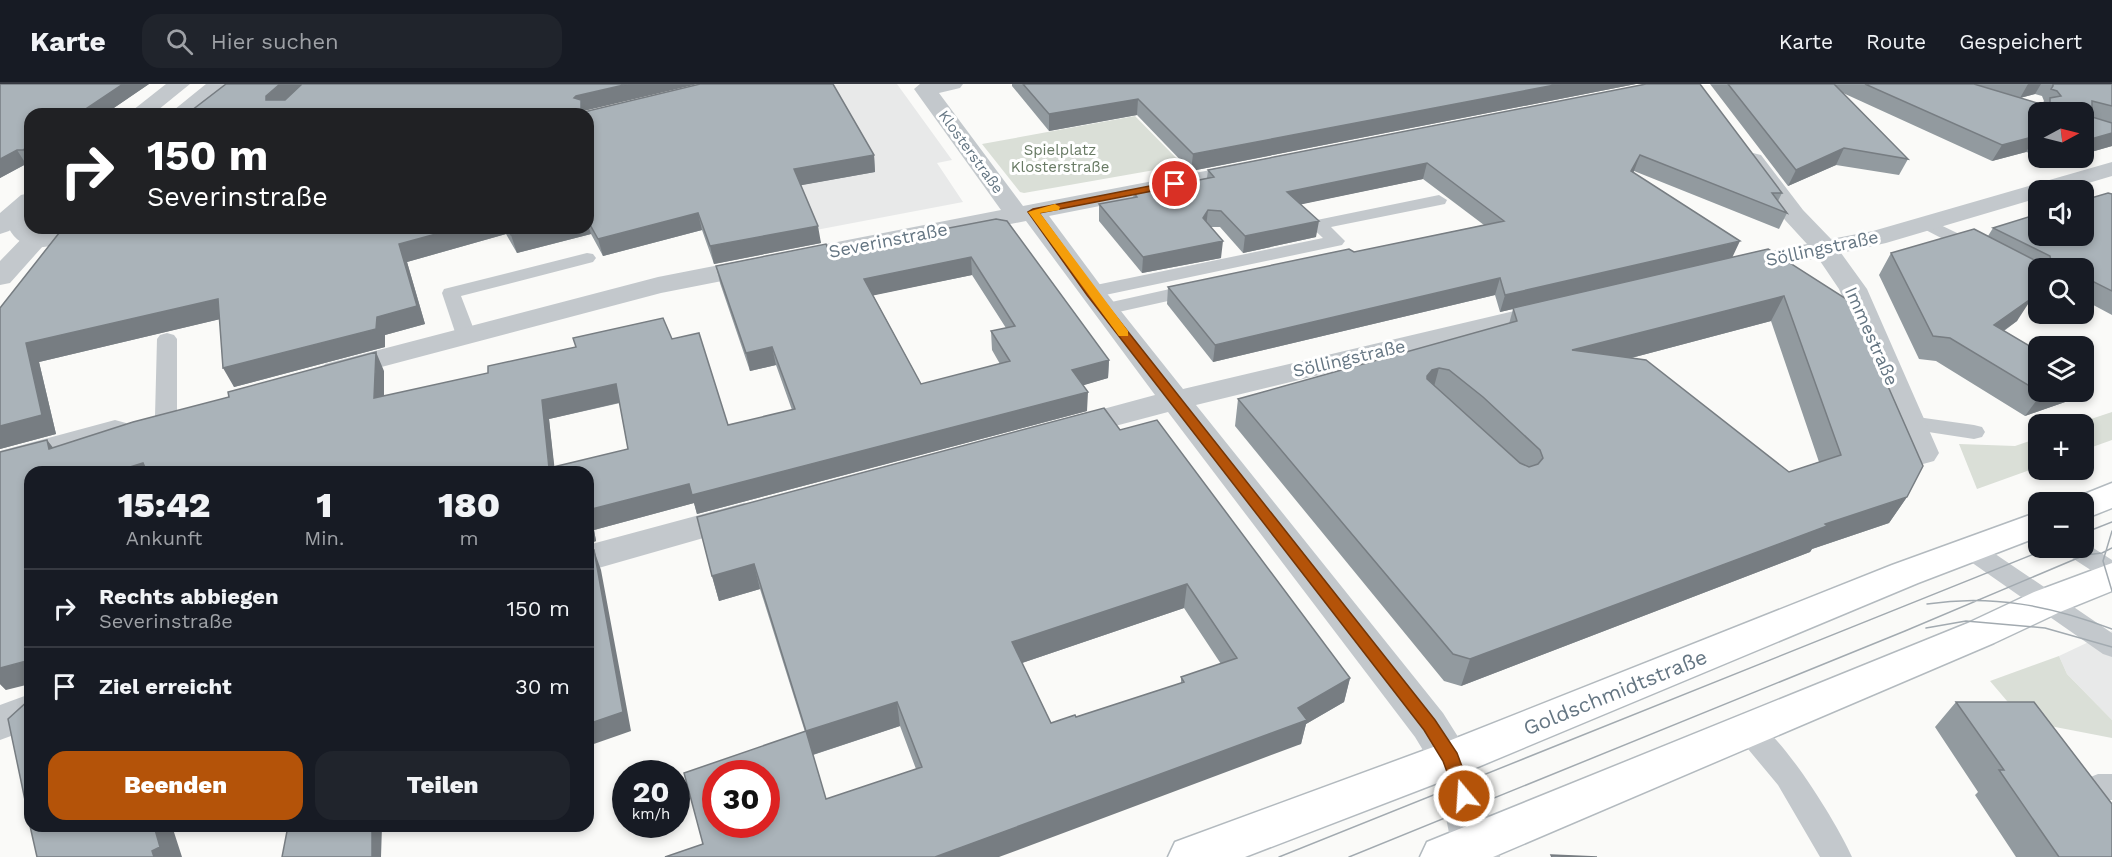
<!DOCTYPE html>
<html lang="de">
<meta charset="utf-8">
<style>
body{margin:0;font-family:"Work Sans",sans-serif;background:#20242c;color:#f1f3f6;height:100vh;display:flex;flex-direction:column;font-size:22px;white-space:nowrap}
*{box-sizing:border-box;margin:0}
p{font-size:20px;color:#9ea1a6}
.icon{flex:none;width:33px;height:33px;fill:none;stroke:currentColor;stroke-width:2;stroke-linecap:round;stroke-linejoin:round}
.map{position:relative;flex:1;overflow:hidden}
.panel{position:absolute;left:24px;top:382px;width:570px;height:366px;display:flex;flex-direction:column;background:#171b24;border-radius:18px;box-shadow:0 3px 9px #0003}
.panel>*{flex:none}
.banner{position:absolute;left:24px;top:24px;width:570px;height:126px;border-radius:18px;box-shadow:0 3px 9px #0003;background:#202124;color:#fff;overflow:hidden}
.needle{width:39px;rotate:83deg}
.fabs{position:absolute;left:2028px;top:18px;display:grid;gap:12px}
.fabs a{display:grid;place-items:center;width:66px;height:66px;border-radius:12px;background:#171b24;box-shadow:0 3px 9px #0003;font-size:30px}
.speed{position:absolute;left:612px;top:676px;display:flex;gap:12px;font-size:30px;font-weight:700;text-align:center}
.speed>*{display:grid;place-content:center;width:78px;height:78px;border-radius:50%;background:#171b24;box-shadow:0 3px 9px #0003;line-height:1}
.speed small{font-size:15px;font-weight:400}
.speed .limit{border:9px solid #d22;background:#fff;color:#111}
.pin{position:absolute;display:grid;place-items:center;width:51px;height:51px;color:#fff;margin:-26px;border:3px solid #fff;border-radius:50%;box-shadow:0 2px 6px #0007}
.me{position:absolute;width:66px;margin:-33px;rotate:342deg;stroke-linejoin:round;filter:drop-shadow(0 0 4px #0008)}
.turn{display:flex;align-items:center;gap:21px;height:126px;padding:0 24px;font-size:27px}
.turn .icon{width:78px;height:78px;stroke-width:2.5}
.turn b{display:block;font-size:42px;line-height:51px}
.eta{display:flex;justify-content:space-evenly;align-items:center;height:102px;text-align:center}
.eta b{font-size:36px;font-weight:800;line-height:42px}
.action{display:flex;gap:12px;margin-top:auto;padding:12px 24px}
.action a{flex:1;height:69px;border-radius:18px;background:#b45309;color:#fff;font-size:24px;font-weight:800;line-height:69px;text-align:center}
.action a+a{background:#20242c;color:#f1f3f6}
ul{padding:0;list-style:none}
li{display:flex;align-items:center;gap:18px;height:78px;padding:0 24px;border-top:2px solid #363941}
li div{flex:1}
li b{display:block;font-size:22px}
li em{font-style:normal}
header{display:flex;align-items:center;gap:36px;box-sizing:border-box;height:84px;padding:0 30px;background:#171b24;border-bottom:2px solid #363941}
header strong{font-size:28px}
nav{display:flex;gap:33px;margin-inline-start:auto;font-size:21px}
.search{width:420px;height:54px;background:#20242c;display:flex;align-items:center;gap:15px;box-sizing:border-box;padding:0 21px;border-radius:18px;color:#9ea1a6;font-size:22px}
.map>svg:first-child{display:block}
</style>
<header>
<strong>Karte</strong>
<div class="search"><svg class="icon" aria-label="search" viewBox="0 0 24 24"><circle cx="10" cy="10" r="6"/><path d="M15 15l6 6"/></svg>Hier suchen</div>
<nav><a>Karte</a><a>Route</a><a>Gespeichert</a></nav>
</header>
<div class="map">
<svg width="2112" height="773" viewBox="0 0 2112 773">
<rect width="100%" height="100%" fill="#fafaf8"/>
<path fill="#e8e9e9" d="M797,0H897L952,76L937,79L963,118L816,146L740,165Z
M2112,547V636L2067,590L2059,572Z"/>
<path fill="#dadfd7" d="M1135,32L1183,81L1024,109L1020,108L982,60Z
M2112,328V356L2084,366V340H2076Z
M2038,354V383L1977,405L1959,360L2015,362Z
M2059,572L2067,590L2112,636V654L2024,637L1990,597Z"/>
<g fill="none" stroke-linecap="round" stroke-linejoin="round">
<g stroke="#b3babf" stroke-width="3">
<path id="secondary" d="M2112,399V424L2084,435V418H2070L2072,415Z
M2038,428V453L1918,499L1466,688L1245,773H1168L1175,758L1436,662L1892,481Z
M2112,479V507L2060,528L1994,559L1493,773H1420L1427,758L1968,539L2034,508Z"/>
</g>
<path fill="#c3c8cc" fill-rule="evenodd" d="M1439,111L1447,116L1445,120L1331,143L1345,157L1342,161L1091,214L1084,212L1082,208L1084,204L1091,202L1323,154L1309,141L1312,137Z
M1926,134L1982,161L1985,165L1982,169H1970L1920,143L1917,139L1920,135Z
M587,169L593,170L596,174L593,178L461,212L476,251L473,255H459L456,251L442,209L444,205Z
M1197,199L1204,201L1206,205L1204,209L1105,231L1098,229L1095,225L1098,221Z
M167,249L174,251L177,255V332L174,337L166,339L158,337L155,332L157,255L160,251Z
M1910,332L1974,341L1982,343L1985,348L1982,353L1974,355L1902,344L1899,339L1902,334Z
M1970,456L1979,459L2112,549V573L2103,570L1961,471L1958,465L1961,459Z
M2084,458L2112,476V497L2103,494L2066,470L2063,464H2084Z
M1748,633C1779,644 1838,741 1852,773H1820L1778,701L1738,653L1734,645L1738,637Z
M2098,690H2112V716H2098L2088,712L2083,703L2088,694Z"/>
<path fill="#c3c8cc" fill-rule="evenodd" d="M963,0L960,4L939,9L1023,122L1252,78L1260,80L1264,85L1260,90L1252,92L1049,132L1101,202L1183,305L1552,218L1562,220L1566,226L1562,232L1196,321L1443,629L1472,675L1481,700L1500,773H1454L1439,700L1432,681L1415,653L1168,328L1066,355L1055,352L1050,345L1055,338L1155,311L1026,137L661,209L336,295L325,292L321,286L325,280L658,193L1001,126L914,5L920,0Z
M1753,69L1761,71L1803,126L1831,155L1873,147L2112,78V92L2065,106H2038V114L1886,159L1841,169L1867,205L1939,369L1934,377L1923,380L1912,377L1907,369L1839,205L1818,174L1737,190L1728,188L1724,182L1728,176L1807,160L1785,136L1741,76L1745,71Z
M30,110V144L40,148L70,144H146L142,149L133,152L35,164C21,160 11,153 7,139L10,129L21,112Z
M115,336L126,339L131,346L126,353L0,389V367Z
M744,419L756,423L761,431L756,439L588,487V461Z
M30,610V645L0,656V621Z"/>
<path fill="#c3c8cc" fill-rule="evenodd" d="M166,0H190L153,30H128Z
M206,0H229L194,30H169Z
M30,109V129L9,147L0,150V129L21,111Z
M32,144H59L10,199L0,201V177Z"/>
<use href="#secondary" fill="#fff" fill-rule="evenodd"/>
<path stroke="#a2aab0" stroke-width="1.5" d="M2112,447L2103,477L2112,507
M2084,449L2112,438
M1927,520C1992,510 2051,522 2112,545
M1926,544L1966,537L2045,544L2112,563
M1279,773L2049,464
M1349,773L1905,547L2085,471L2102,469L2112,464"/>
</g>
<path fill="#929a9f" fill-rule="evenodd" d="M0,0H149L105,30H30V80H26L0,94Z
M1012,0H1636L1191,87L1137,31L1049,47L1012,2Z
M1646,0L1782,109L1778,117L1787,129L1779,145L1634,87L1633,88L1733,173L1768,165L1907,413L1889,439L1812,465L1810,468L1461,602L1444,597L1235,342L1238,315L1509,240L1513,225L1500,228L1495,211L1213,278L1167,220L1168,203L1354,168L1484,141L1423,95L1301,120L1316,153L1243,169L1220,143H1211L1221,174L1142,189L1099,137V120L1133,114L1134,109L1207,94L1208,86ZM1771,237L1819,378L1789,388L1631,274Z
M1710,0H2112V62L2084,70V28H2038V71L2026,68L1992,77L1843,9L1908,75L1899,91L1836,81L1788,102ZM2035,10L2042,12L2044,17L2042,20L2020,14Z
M584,27L585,28L874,71L875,88L801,101L821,159L714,180L702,146L603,172L591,150L517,169L506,150L407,178L425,240L385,251V263L234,303L220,235L39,278L56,350L0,365V224L63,144H588V30H187Z
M2052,74H2072L2063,76Z
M2112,110V231L2084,216V184H2038L2017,237L2004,247L2038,267V308H2075L2068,317L2025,332L1936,277L1919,275L1879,191L1891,169L1988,152L1993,144Z
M996,135L1109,276L1108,294L1083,301L1087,327L697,430L694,419L594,446L596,457L588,460V388H30L6,606L0,600V368L47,356L53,364L384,287V312L672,255L728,341L792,326L776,281L750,287L720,199L716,182L829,167ZM972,191L1006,244L991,247L992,266L1000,280L921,300L873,211ZM620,319L628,365L554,383L549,335Z
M1120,346L1350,594L1344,618L1306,640L1301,660L703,760L805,648L760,505L719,517L712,492ZM1184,524L1221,580L1181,593V599L1076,633L1051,639L1022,579ZM900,642L916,685L826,715L813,671Z
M1956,618L2112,773H2016L1975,711L1978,708L1935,643Z"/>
<path fill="#777d82" d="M123,0H149L105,30H78Z
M280,0H304L273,28L266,16V12Z
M628,0H698L584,27L585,30H582L574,14L576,12Z
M1560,0H1636L1191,87L1193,70Z
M2028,0H2041L2035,10L2020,14Z
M1138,15L1137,31L1049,47V30Z
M2112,49V62L2084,70V57Z
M2036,52L2026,68L1992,77L2002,61Z
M30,62V77L23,66Z
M1844,64L1836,81L1788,102L1796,86Z
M17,66L26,80L0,94V75Z
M874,71L875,88L797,102L794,85Z
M1640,71L1634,87L1626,103L1631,87Z
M1427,79L1423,95L1284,124L1287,108Z
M1208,126L1206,143L1203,134Z
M698,129L702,146L603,172L598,155Z
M1319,137L1316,153L1243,169L1245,152Z
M588,141L591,150L517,169L511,151L541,144H588Z
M818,142L821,159L714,180L710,162Z
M458,144H504L506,150L407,178L425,240L385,251V263L234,303L223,284L377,233L399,160Z
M1223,157L1221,174L1142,189L1143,173Z
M1740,157L1732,174L1500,228L1505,211Z
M971,173L972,191L866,213L864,195Z
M1500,194L1495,211L1213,278L1215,261Z
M1784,212L1771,237L1563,292L1572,266Z
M2032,214L2017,237L1979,264L1994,241Z
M218,215L229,233L39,278L56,350L0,365V342L26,259Z
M772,263L776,281L750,287L746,269Z
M376,268L384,287V332L374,314Z
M1109,276L1108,294L1071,305L1072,286Z
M1439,284L1432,310L1425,312L1427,292L1432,286Z
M616,300L622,318L549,335L555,388L549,384L542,316Z
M1088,308L1087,327L697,430L694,419L594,446L596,457L588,460V426L689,400Z
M2045,308H2075L2068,317L2025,332L2042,309Z
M47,356L62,375L49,365Z
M143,379L150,388H114Z
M179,386L181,388H168Z
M1907,413L1889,439L1812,465L1810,468L1461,602L1470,575L1825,440Z
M594,466L601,486L631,647L588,662Z
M754,480L760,505L719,517L712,492Z
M1187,500L1184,524L1013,582L1012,558Z
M30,576V600L6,606L0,600V584Z
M1350,594L1344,618L1306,640L1301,660L999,773H935L1298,624Z
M897,618L900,642L812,671L806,647Z
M154,742H172L182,773H154L152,767Z
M372,742H382L381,773H372Z"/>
<path fill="#aab3b9" stroke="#777d82" stroke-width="1.5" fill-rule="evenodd" d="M0,0H123L78,30H30V62L23,66H17L0,75Z
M226,0H280L266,12V16H285L302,0H628L576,12L574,14L581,16V26L584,28L700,0H833L874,71L794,85L818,142L710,162L698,129L598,155L588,137V30H187Z
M1023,0H1560L1193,70L1138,15L1049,30Z
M1646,0H1700L1782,109H1772L1787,129L1640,71L1631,87L1740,157L1505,211L1500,194L1215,261L1168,203L1349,165L1354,168L1504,137L1427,79L1287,108L1319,137L1245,152L1221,127L1208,126L1203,134L1223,157L1143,173L1099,120L1137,113L1134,109L1214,93L1208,86Z
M1728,0H1834L1908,75L1844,64L1796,86Z
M1865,0H1974L2047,22L2050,20V14L2061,12L2057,7L2051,5L2053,2V0H2112V22L2092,17V33L2112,39V49L2084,57V28H2038V52H2036L2002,61Z
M2108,109L2112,110V207L2084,193V184H2067L2051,177L2050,172L1993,144L2038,130V152H2084V116Z
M996,135L1007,137L1109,276L1072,286L1088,308L692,411L689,400L588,426V388H180L179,386L168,388H147L143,379L114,388H30V576L0,584V368L47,356L49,365L133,338L229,313L228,308L376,268L374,314L488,289V282L576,263L573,254L663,234L672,255L699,249L728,341L795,325L772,263L746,269L716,182L826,160L829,167ZM971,173L1015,242L991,247L1010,277L921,300L864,195ZM616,300L628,365L549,384L542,316Z
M63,144H458L399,160L417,222L377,233L376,245L223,284L218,215L26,259L42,331L0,342V224Z
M507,144H541L511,151Z
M1974,145L2044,181L2043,184H2038V197L2032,214L1994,241L2038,267V307L1950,254L1933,252L1891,169Z
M1768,165L1851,218L1923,382L1907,413L1825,440L1827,442L1470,575L1453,570L1238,315L1517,237L1513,224ZM1784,212L1841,371L1789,388L1646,276L1572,266ZM1439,284L1449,286L1483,313L1540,366L1543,374L1538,380L1529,383L1520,379L1427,295V292L1432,286Z
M1104,324L1120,346L1157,336L1350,594L1298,624L1307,636L935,773H665L703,760L684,689L806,647L754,480L712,492L697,433ZM1187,500L1237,574L1181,593L1184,598L1076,633L1075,631L1051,639L1012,558ZM897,618L922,683L826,715L806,647ZM716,690H766V741H716Z
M594,466L623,628L588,640V468Z
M30,615V740L8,635Z
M1956,618H2034L2112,720V773H2059L1999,686H2004Z
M30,742H154L160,763L152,767L154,773H37Z
M288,742H372V773H282Z
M1551,771L1597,773H1552Z"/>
<path fill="#b45309" stroke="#753606" stroke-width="1.5" d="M1175,97L1180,100L1178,102L1039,129L1095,206L1435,636L1457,669L1473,712L1470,718L1464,720L1458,718L1443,677L1424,646L1087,211L1028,128L1033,125Z"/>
<path fill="#f59e0b" d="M1055,120L1060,123L1059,126L1040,129L1128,247V252H1119L1028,128Z"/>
<g text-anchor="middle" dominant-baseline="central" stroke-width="6" stroke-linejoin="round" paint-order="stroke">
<g font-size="15" fill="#687a64" stroke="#fff">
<text x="1060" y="66">Spielplatz<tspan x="1060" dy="17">Klosterstraße</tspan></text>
</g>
<g font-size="15" fill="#657683" stroke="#fff">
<text transform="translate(971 68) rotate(54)">Klosterstraße</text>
</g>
<g font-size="18" fill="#657683" stroke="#fff">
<text transform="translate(888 156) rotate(-11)">Severinstraße</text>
<text transform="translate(1822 164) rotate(-12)">Söllingstraße</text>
<text transform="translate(1872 252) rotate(66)">Immestraße</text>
<text transform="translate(1349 274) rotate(-13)">Söllingstraße</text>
</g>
<g font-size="21" fill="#657683" stroke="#fff">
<text transform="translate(1615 608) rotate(-22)">Goldschmidtstraße</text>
</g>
</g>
</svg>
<div class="fabs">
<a><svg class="needle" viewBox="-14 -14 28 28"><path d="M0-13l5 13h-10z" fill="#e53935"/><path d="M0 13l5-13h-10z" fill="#9ea1a6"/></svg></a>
<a><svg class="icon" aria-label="sound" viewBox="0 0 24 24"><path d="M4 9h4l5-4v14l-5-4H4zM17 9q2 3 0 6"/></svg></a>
<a><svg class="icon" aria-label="search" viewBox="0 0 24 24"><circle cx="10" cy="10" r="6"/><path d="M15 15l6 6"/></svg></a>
<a><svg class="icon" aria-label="layers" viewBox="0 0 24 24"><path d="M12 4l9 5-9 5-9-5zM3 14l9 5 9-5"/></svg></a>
<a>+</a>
<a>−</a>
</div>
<div class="speed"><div>20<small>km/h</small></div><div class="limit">30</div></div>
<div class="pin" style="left:1175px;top:100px;background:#d93025"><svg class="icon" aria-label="arrive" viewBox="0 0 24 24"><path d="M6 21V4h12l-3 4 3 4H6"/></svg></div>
<svg class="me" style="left:1464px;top:712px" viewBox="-20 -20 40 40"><circle r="17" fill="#b45309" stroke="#fff" stroke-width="3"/><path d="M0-11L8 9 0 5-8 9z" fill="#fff"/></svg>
<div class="banner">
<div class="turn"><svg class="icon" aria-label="right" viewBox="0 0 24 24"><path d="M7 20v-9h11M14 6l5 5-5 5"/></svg><div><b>150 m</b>Severinstraße</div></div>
</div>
<section class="panel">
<div class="eta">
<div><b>15:42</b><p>Ankunft</p></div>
<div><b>1</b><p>Min.</p></div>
<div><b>180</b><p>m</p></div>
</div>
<ul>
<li><svg class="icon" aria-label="right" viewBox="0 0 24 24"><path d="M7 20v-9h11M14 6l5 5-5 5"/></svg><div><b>Rechts abbiegen</b><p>Severinstraße</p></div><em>150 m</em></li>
<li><svg class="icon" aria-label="arrive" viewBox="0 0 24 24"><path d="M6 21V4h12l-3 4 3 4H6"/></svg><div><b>Ziel erreicht</b></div><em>30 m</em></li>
</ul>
<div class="action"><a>Beenden</a><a>Teilen</a></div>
</section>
</div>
